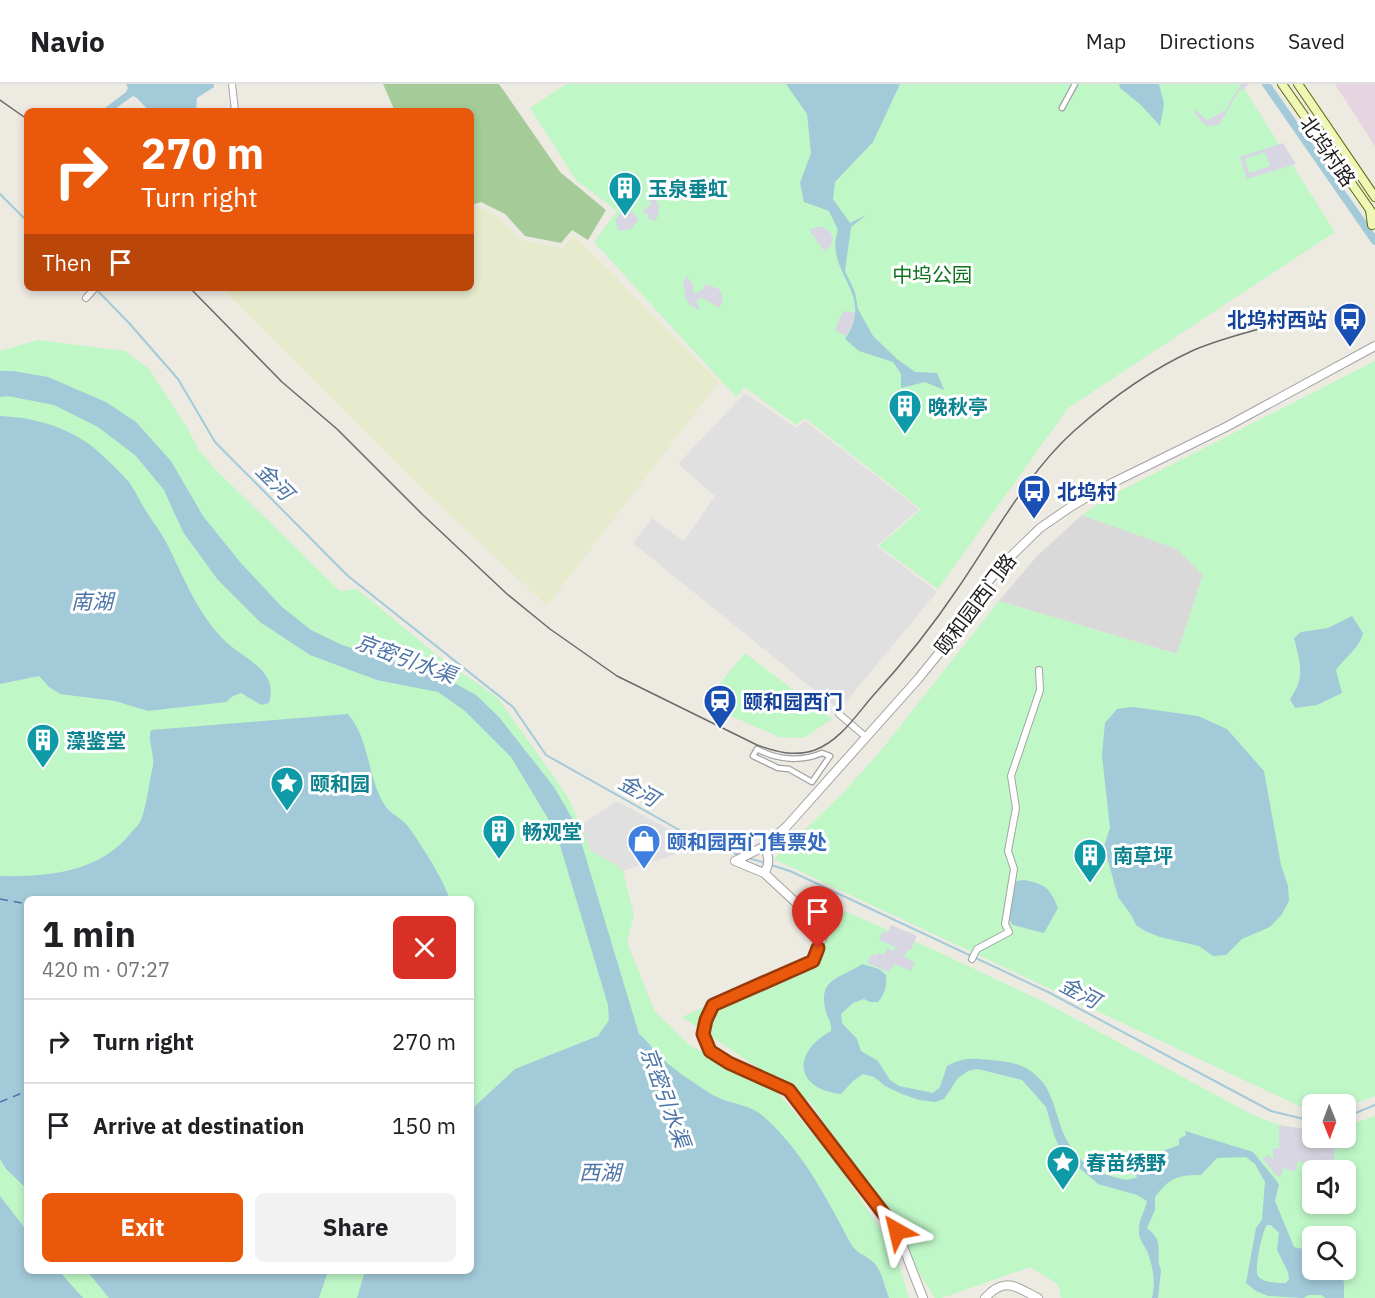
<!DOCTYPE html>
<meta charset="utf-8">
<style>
body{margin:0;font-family:"IBM Plex Sans","Noto Sans SC",sans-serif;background:#f2f2f2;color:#202124;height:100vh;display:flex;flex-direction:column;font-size:22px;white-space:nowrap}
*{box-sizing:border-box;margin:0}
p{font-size:20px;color:#757577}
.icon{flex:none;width:33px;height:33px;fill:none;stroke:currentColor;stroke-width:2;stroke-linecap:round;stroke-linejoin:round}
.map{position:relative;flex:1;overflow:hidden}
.sheet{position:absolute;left:24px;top:812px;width:450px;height:378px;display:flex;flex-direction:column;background:#fff;border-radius:9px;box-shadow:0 3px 9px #0003}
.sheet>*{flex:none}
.hud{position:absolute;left:24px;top:24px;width:450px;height:183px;border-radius:9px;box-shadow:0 3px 9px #0003;background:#ea580c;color:#fff;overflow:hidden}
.needle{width:39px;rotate:179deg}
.tools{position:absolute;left:1302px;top:1010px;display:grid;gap:12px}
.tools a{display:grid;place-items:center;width:54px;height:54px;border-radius:9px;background:#fff;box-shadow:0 3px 9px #0003;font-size:30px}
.pin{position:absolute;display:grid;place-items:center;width:51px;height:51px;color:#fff;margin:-62px -26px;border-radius:50% 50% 50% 0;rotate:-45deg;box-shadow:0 0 6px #0007}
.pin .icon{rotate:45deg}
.me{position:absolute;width:66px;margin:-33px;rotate:323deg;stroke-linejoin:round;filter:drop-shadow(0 0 4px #0008)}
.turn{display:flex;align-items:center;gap:21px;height:126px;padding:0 18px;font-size:27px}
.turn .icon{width:78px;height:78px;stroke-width:2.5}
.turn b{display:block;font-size:42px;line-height:51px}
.then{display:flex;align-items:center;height:57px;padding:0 18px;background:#0003;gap:12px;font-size:22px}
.round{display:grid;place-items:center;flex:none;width:63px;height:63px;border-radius:9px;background:#f2f2f2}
.headline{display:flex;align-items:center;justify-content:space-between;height:102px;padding:0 18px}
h1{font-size:36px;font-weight:800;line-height:45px}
.action{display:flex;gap:12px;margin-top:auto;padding:12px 18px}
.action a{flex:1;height:69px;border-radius:9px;background:#ea580c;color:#fff;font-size:24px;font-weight:800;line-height:69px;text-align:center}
.action a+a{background:#f2f2f2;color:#202124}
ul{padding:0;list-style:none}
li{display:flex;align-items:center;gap:18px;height:84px;padding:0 18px;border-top:2px solid #e0e0e0}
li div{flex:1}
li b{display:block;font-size:22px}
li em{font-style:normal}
header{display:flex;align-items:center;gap:36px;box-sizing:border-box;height:84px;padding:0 30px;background:#fff;border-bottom:2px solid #e0e0e0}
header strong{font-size:28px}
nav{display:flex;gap:33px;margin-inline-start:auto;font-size:21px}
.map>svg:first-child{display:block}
</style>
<header>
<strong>Navio</strong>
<nav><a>Map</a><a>Directions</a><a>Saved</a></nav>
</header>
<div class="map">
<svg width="1375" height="1214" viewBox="0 0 1375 1214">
<rect width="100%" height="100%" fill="#edeae2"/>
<path fill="#dad9d9" d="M1082,431L1178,465L1203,491L1177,570L999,517L1037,472Z"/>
<path fill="#e6d4e1" d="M1335,0H1375V62Z"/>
<path fill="#e7ebcd" d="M476,122L497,131L521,156L562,164L574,151L719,298L547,522L421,404L226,209L235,204H471V123Z"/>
<path fill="#a4cb98" d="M383,0H499L560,88L606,126L588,156L572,146L561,159L525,152L505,130L481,118L471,121V27H395Z"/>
<path fill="#bff7c7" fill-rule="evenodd" d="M566,0H1241L1335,148L1068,324L938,505L879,462L921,425L805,334L796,341L745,303L736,313L594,158L617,127L576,96L530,24Z
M38,256L125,267L149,285L188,345L198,365L214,384L340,507L357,505L438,572L498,614L568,713L591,767L617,781L623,787L634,831L627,858L655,928L691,962L774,1004L837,1079L895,1168L909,1214H0V267ZM27,814H471V1186H27Z
M1375,277V1012L1346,1023V1020H1312V1028L774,775L840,712L878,670L999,517L1177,570L1203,491L1177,465L1082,431L1114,410Z
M745,569L832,635L804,654L780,653L703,620Z
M828,820L932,865L1044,918L1251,1030L1279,1041L1312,1046V1053H1346V1042L1375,1032V1214H1061L1058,1200L1030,1183L942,1214H935L811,1019L682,933L820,869ZM1312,1086H1346V1119H1312ZM1312,1152H1346V1185H1312Z"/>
<path fill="#e0e0e0" d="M745,309L796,344L805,337L919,425L877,462L937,508L839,626L633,459L652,434L684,457L715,412L678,380Z
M616,717L701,762L623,787L617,781L591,767L580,742Z"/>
<path fill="#d7d6e2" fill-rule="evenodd" d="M1241,0H1249L1242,6L1240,5L1219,41L1206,42L1195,30V25L1207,36L1225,27Z
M1283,59L1296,80L1247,95L1240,73ZM1265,68L1270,82L1249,89L1245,75Z
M652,107L659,122L658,132L655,137L649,135L647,129L644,131V126L651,120L646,111Z
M626,122L639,135L631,145L619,147L615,136Z
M816,143H823L830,148L833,154L831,162L825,168L809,146Z
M687,192L693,200L694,210L704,205L705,200L719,205L723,214L720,224L702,214L696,217L700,226L691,222L686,216L683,198Z
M843,227L856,229L852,242L846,252L835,246Z
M891,841L917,852L911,866L908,865L904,873L915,878L911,887L895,880L889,888L867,879L872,870L876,872L878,869L884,871L887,864L893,867L895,863L879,856L883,847L887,849Z
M1279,1041L1312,1046V1053H1335L1334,1079L1297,1078L1296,1087L1287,1086L1281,1082L1283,1086L1280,1093L1275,1090L1263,1075L1268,1071L1272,1075L1274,1074L1272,1065L1280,1064L1279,1062Z"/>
<path fill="#a3cad9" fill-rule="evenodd" d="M126,0H214V3L197,14L196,27H149L137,14L133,12L112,27H101L126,8L128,4Z
M786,0H900L873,58L835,98L833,115L850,139L866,131L851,143L845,187L855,208L858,225L873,252L897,275L915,288L937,289L944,306L925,298L901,304V290L893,278L859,267L845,255C877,210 823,188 838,146L829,127L804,118L800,99L811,69L807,30Z
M1119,0H1159L1164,20L1160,42L1141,21L1120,4Z
M0,287H13L48,293L106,318L136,338L171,377L203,432L240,478L282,523L311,546L342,561L438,590L476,611L499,633L554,703L576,741L639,950C648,957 653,966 661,973C671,984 700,1003 713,1011C729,1020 750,1020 763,1032C803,1067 827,1115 851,1160C856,1169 865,1171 872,1177C882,1185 884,1202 889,1214H357L365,1187L471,1186V1024L474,1023L515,985L598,952L609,936L608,921L556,748L511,673L465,627L438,608L377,596L310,571L260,538L218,496L183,448L164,406L136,372L98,343L54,321L8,312L0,313Z
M0,332C30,333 61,341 86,358C97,365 120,388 129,398C136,408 141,420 148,430C153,438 160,447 165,456C184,493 199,536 232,563C251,578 278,589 269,619L261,621L241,609L233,612L226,618L148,627L115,617L60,610L49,603L39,592L0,600Z
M1352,532L1363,549C1359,565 1346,572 1336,586L1342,609L1317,621L1295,624L1290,615C1306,593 1300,578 1294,554L1301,548L1328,544Z
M1133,623L1198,632L1227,645L1264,687L1281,781L1288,802L1289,817L1282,830L1270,843L1242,855L1226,871L1213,872L1199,862L1160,853L1145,847L1136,841L1132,832L1118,813L1104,762L1110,744L1102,671L1105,639L1117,625Z
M348,630C370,656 367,692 384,720C388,728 398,732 405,739C414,748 448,803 449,814H27V1105L6,1085L0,1075V792C47,793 98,789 130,750C133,746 139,741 141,736C147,721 149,698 153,682C155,670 147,658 151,646Z
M1024,796C1045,800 1050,804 1058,824L1044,849L1013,841L1009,836L1016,797Z
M862,880L879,885L886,891C887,901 885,910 878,918H870L864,915L853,919L841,930L842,939L857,955L861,967L878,977L890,996L899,1002L933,1009L940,1003L947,982C963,973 974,974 991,976C1014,978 1029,981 1044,1000C1051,1010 1054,1022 1058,1034C1066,1062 1082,1085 1111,1092C1121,1095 1127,1098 1137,1093L1135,1084L1146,1073L1179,1061V1055L1186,1051L1185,1047L1253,1068L1279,1100L1275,1117L1294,1163L1312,1167V1185H1340L1344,1199V1214H1326L1321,1211H1309L1303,1214L1268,1212L1256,1207L1246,1199L1256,1144L1262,1136L1265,1098L1255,1080L1246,1073L1217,1074L1201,1091C1176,1091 1170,1094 1155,1113V1126L1147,1144C1151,1147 1155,1151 1157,1156C1161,1165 1156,1177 1161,1186L1158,1214H1152C1156,1198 1153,1182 1147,1167C1143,1160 1138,1153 1139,1145C1139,1136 1145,1126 1147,1117L1137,1111L1098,1100L1068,1074L1061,1067L1054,1051L1046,1023L1022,996L978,985L968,987L958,994L944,1015L935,1018L919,1016L902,1010L885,1002L874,993L863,990L853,997L841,1010C794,1005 792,968 831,947C832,939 828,935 826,928C817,894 840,895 862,880ZM1267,1141H1271L1279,1149L1277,1166L1288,1188L1289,1195L1286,1199C1278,1199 1263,1199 1258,1192C1254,1187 1262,1147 1267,1141Z
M0,1112L27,1147V1186L59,1187L83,1214H0Z
M87,1187H328L319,1214H109Z"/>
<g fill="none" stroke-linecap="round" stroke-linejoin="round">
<path stroke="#a3cad9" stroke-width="2" d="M0,110L27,137
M95,204L129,239L178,295L215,358L348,492L513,623L546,671L706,761L740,771
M748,774L766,779
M771,781L790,787L1048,908L1271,1027L1312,1037
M1346,1033L1375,1021"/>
<path stroke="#a3cad9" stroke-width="8" d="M1266,0L1375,157"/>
<path stroke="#4d75a7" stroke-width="1.5" stroke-dasharray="8 6" stroke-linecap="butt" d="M0,815L27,820
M0,1018L27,1007"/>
<g stroke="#a3a3a3" stroke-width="7">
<path id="pedestrian" d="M1062,24L1075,0
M757,665C777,676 801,678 822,669L830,672L812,698L789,685L778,684L753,672Z"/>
</g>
<g stroke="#a3a3a3" stroke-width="8">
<path id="minor" d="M232,0L235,27
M86,214L95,204
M839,630L866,653
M972,875L977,865L1009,848L1005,840L1014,785L1008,767L1016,724L1011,692L1040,606L1039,586"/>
</g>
<g stroke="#a3a3a3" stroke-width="10">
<path id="tertiary" d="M735,777L765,762L787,742L918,595L944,563L987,499L1002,481L1040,444L1072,422L1102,404L1226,343L1375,262
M735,777L764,789L818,839L823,852L812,877L713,921L706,936L703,949L710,967L729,979L789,1006L897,1147L923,1214
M764,789C771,779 768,772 765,762
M985,1214C1005,1192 1016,1203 1038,1214"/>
</g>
<g stroke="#5c6d09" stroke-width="10">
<path id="secondary" d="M1282,0L1375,133
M1298,0L1375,113
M1370,126L1372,141"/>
</g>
<use href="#pedestrian" stroke="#fff" stroke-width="4.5"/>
<use href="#minor" stroke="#fff" stroke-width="6"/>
<use href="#tertiary" stroke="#fff" stroke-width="8"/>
<use href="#secondary" stroke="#eff6b6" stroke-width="8"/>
<path stroke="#6a6a6a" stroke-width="1.5" d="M0,16L27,35
M190,204L282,298L337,345L422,430L507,510L550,545L617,592L757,661C776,668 795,673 815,666C839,657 855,633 871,614C903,579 932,543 958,504C993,453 1028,388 1074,347C1110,315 1150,286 1194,266C1229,251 1270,243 1307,232"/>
</g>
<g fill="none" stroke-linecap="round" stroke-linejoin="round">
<g stroke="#983908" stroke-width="15">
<path id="route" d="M818,864L813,877L713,921L706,936L703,950L710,967L729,979L789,1006L897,1147"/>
</g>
<use href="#route" stroke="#ea580c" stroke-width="10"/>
</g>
<defs>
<g id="building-pin" transform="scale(1.725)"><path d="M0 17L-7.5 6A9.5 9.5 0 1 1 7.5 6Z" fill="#0f9aa8" stroke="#fff"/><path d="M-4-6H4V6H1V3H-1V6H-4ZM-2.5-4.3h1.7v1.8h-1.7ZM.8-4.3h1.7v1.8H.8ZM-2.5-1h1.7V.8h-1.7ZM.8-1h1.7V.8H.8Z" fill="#fff"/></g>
<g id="bus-pin" transform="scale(1.725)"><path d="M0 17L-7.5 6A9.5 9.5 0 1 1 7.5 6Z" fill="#1a4fb4" stroke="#fff"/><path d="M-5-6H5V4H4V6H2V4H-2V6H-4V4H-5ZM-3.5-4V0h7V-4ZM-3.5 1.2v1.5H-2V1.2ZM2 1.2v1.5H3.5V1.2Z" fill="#fff"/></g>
<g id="station-pin" transform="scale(1.725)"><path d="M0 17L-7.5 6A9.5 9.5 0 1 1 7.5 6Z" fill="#1a4fb4" stroke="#fff"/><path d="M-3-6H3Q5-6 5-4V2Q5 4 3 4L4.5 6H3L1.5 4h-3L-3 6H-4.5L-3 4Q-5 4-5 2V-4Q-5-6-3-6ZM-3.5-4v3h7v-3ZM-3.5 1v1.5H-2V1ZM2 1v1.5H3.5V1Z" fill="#fff"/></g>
<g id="sight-pin" transform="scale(1.725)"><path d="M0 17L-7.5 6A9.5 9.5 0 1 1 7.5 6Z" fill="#0f9aa8" stroke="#fff"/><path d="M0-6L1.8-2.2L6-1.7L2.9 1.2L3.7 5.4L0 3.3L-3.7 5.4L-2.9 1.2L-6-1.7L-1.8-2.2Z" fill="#fff"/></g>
<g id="shop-pin" transform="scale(1.725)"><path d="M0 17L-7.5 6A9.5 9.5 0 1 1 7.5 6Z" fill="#3f7fe0" stroke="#fff"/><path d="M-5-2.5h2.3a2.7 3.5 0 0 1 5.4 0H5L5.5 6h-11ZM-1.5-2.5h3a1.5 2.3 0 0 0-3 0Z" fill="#fff"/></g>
</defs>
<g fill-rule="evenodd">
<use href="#building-pin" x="625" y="104"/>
<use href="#bus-pin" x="1350" y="235"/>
<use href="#building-pin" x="905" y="322"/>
<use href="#bus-pin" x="1034" y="407"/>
<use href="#station-pin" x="720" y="617"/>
<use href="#building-pin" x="43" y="656"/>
<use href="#sight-pin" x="287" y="699"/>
<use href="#building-pin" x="499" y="747"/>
<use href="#shop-pin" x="644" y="757"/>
<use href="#building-pin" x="1090" y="771"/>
<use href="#sight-pin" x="1063" y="1078"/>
</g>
<g text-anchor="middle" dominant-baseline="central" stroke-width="6" stroke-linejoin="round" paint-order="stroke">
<g font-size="20" fill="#1c1c1c" stroke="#fff">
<text transform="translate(1328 67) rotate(55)">北坞村路</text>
<text transform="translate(975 520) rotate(-53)">颐和园西门路</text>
</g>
<g font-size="20" font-weight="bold" fill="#0d838f" stroke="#fff" text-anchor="start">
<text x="648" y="104">玉泉垂虹</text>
<text x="928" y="322">晚秋亭</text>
<text x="66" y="656">藻鉴堂</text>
<text x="310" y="699">颐和园</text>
<text x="522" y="747">畅观堂</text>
<text x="1113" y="771">南草坪</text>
<text x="1086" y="1078">春苗绣野</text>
</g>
<g font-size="20" fill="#0f741e" stroke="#fff">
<text x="932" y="190">中坞公园</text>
</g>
<g font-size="20" font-weight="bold" fill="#164399" stroke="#fff" text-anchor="start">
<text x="1327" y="235" text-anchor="end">北坞村西站</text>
<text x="1057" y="407">北坞村</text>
<text x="743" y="617">颐和园西门</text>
</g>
<g font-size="20" font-weight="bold" fill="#366cbe" stroke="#fff" text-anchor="start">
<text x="667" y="757">颐和园西门售票处</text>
</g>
<g font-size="21" font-style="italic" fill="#4d75a7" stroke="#fff">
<text transform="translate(275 397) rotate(45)">金河</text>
<text x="92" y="517">南湖</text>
<text transform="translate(406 574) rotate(20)">京密引水渠</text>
<text transform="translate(639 706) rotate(29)">金河</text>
<text transform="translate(1080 908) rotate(28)">金河</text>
<text transform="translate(666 1013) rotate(70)">京密引水渠</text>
<text x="600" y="1088">西湖</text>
</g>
</g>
</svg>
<div class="tools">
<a><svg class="needle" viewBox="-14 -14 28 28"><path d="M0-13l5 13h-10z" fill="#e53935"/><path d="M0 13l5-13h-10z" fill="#757577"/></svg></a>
<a><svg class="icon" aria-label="sound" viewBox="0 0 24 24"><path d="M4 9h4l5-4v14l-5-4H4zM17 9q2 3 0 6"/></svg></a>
<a><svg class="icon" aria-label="search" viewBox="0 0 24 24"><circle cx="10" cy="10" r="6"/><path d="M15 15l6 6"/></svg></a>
</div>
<div class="pin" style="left:818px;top:864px;background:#d93025"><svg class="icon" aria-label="arrive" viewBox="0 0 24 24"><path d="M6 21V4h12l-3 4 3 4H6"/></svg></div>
<svg class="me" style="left:897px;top:1147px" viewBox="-20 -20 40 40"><path d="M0-17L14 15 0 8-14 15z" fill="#ea580c" stroke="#fff" stroke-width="4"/></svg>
<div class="hud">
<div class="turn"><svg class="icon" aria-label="right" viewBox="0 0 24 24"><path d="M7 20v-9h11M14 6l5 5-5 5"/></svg><div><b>270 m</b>Turn right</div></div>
<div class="then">Then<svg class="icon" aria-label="arrive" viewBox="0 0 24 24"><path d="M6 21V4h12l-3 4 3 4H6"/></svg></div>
</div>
<section class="sheet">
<div class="headline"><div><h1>1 min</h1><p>420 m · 07:27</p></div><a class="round" style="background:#d93025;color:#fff"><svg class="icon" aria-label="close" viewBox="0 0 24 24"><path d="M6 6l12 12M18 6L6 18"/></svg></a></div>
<ul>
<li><svg class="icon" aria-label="right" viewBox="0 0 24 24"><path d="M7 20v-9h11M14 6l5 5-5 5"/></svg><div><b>Turn right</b></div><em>270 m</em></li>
<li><svg class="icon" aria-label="arrive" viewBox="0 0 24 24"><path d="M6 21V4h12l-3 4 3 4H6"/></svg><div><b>Arrive at destination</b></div><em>150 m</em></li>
</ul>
<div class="action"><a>Exit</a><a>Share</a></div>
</section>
</div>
